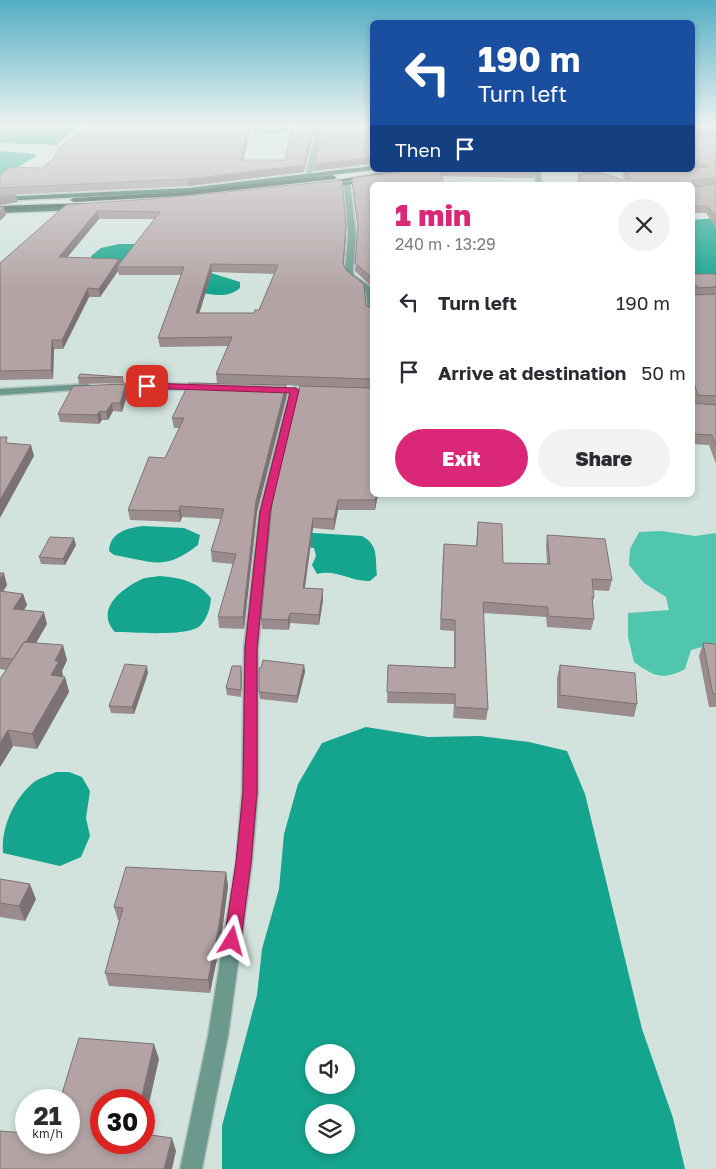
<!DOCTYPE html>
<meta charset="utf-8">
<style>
body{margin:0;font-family:"Golos Text",sans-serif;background:#f2f2f3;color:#2b2b33;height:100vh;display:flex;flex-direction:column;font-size:19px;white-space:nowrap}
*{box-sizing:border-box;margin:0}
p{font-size:16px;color:#7c7c81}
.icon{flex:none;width:28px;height:28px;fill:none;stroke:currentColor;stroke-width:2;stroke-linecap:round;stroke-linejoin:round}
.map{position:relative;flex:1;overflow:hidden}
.sheet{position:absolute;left:370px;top:182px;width:325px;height:315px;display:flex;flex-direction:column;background:#fff;border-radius:8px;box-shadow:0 2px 8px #0003}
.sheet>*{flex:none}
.hud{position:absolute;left:370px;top:20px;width:325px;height:152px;border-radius:8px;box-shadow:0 2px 8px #0003;background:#1a4fa0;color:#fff;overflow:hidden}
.tools{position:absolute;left:305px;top:1044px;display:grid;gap:10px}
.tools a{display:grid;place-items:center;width:50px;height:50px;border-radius:50%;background:#fff;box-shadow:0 2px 8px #0003;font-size:25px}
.speed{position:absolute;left:15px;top:1089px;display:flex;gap:10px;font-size:25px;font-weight:700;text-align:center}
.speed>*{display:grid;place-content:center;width:65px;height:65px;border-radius:50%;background:#fff;box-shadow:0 2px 8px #0003;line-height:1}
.speed small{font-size:12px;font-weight:400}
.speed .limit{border:8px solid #d22;background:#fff;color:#111}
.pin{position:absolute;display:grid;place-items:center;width:42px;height:42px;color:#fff;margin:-21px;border-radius:10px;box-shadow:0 2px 8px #0006}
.me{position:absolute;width:55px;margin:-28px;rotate:8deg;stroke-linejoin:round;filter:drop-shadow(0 0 4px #0008)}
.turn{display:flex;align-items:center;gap:18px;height:105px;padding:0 25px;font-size:22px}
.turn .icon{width:65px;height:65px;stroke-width:2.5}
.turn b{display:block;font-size:35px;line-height:42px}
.then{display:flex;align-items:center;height:48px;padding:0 25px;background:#0003;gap:10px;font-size:19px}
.round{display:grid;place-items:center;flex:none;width:52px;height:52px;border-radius:26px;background:#f2f2f3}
.head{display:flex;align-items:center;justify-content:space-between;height:85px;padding:0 25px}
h1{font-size:30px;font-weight:800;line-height:38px;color:#db2777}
.primary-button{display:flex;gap:10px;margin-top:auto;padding:10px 25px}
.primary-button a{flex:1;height:58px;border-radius:30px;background:#db2777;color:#fff;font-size:20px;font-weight:800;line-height:58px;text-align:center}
.primary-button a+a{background:#f2f2f3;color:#2b2b33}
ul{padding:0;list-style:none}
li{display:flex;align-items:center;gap:15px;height:70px;padding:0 25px}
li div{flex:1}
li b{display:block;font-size:19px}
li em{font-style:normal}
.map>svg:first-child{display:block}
</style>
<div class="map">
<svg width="716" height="1169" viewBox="0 0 716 1169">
<rect width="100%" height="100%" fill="#d2e3de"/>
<path fill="#50c6ae" d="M662,531L695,536L716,533V643L691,650L685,669C663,681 653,676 634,662L628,637V613L669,610L666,597L644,583L629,565L630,549L639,532Z"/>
<path fill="#15a48d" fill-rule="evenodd" d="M0,126H78L56,145L0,143Z
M244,126H289L290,128C282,137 259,134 248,131Z
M0,151L35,154L36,156L0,178Z
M716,218V279L693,277L692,220Z
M119,244H135L121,263L91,260V256L101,248Z
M208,272L240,282V288C227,300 207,294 191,290Z
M143,526L184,528L200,535L198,545C164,572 151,561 114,555L109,551C110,532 128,528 143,526Z
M282,531L362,536C379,545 375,558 377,575L370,581C351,582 336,569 317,574L312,565L316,556L314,548L286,544Z
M160,576C181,578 197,581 211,598C210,609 208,617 200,626C187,637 133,632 115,632C95,610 120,590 140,580C145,577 154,577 160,576Z
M366,727L428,737L480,736L529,742L567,751L585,794L642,1029L673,1118L685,1169H222V1126L257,995L262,949L279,889L284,834L298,784L322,743ZM314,1052H346V1085H314ZM314,1112H346V1145H314Z
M56,772H69L82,777L90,791L86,818L90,836L81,857L60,866L3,853C1,827 14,799 34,782C40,778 49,775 56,772Z"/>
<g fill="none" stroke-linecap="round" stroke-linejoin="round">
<g stroke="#b2c1bd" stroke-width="3">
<path id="minor" d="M317,126H323L311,177L308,179L305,177Z
M534,170H540L542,185H536Z
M576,170H586L625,181L628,185H622Z
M347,181L350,183L356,234L353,271L354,275L372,288V316L368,314L366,291L348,278L345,271L348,234L344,183Z
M87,384L92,387L90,389L0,395V389Z
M110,384H205L210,387L205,390L107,389L105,387Z
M295,387L300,390L271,512L258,649V792L252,863L228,1036L202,1169H180L208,1036L236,863L242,792L244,649L259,512L290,390Z"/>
</g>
<g stroke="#b2c1bd" stroke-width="3">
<path id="major" d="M372,166V170L189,192L0,201V197L189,188Z
M369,178L371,181L327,188L324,186Z
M80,207V209L78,210L0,213V209Z"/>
</g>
<g stroke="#b2c1bd" stroke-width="3">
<path id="highway" d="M398,170H417L323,185L319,183Z
M332,175L336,177L335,179L181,196L74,202L70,200L74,198L181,192Z
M89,203V207H86L0,210V206Z"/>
</g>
<use href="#minor" fill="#6b998d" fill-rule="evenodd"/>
<use href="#major" fill="#23574c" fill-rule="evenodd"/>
<use href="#highway" fill="#173e36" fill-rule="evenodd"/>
</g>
<path fill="#9a8c8d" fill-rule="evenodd" d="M716,137V228L706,213H692V185H580L577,181L578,174L623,180H626L623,178L624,171L692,170V139Z
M248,138L243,160L304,172L189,186L5,195L18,202L0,205V175L41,168Z
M414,170H534V171L533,178L442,176L372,185V287L355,271L358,231L352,185V178Z
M178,197L346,234L344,265L366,306L372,308V495H378L375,510H338L334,530L313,528L305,588L323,589V600L319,625L290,623L289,630L262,629L261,619L300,386L286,385L287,395L257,512L244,629L219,628L218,617L233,564L212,562L211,551L221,519L182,517L180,522L130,520L128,510L165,458L180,428H174L172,418L253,384L217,383L216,374L228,346L160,347L158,338L181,275H119L118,271L100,297H89L63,349H54L53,379L0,380V263L66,205ZM99,219H154L120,264L119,259L67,257ZM212,272L275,274L259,310L254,313H199Z
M692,274H716V464L709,445L692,444V403H695L692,394V295H695L692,291Z
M123,377L124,383L79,384L78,378Z
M126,384L128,392L122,412L113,411L108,420H102L99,424L60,422L58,414Z
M478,522L503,563L547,564L546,546L547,535L612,580L609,591L593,590L594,597L592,605L594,619L591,630L547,627L546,617L483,613L488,709L486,720L453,718L454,704L387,703L388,665L454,668V631L440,630L443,554L476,546Z
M76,545L65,565L41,564L39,557Z
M0,573L7,585L3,592L23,594L27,605L24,610L47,624L36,643L67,660L62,671L63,677H65L69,692L37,749L13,746L0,767L6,670L0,669Z
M703,643L716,644V707H709L699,656Z
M304,665L305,672L297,703L260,699L259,692Z
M560,665L637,704L634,717L557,708V678Z
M148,673L134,714L111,713L109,706Z
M242,673L241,697L227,695L226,688Z
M226,872L228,886L221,939L210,993L109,986L105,973L119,920H118L114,907Z
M0,879L36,899L25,921L0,917Z"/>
<path fill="#7d7273" d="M250,126H253L248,138L242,167L241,160L247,132Z
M313,126H315L304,172L189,186L188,179L304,165Z
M716,130V136L692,138L693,132Z
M372,157V164L314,171V164Z
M373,170H384L373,172Z
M16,195L18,202L0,205V197Z
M4,207L6,215L0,221V212Z
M97,211L99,219L61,265L59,257Z
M346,226V234L343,272V264Z
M119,259L120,267H117L118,271L100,297L99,289Z
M211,264L212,272L197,321L196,313Z
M88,288L89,297L63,349L62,340Z
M52,340L54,349L53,379L51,370Z
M126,384L128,392L122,412L120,403Z
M286,385L287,395L257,512L244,629L243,617L256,501Z
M112,403L113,411L108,420L106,412Z
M100,411L102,420L99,424L97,415Z
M31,445L34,456L0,518V500Z
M376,495H378L375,510V500Z
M338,500V510L334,530V519Z
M180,506L182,517L180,522L179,511Z
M313,518V528L303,599V588Z
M74,538L76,545L65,565L63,559Z
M4,573L7,585L0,596V579Z
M323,589V600L319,625V615Z
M23,594L27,605L17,621L13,609Z
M44,612L47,624L19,672L15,659Z
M290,613V623L289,630L288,620Z
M63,645L67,660L62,671L63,676L55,690L51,675L55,661Z
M304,665L305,672L297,703V696Z
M147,666L148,673L134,714L132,707Z
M241,666L242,673L241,697Z
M65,677L69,692L37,749L32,734Z
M8,730L13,746L0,767V743Z
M226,872L228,886L221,939L210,993L208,980Z
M30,884L36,899L25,921L19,906Z
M154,1044L159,1059L144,1126V1100H141Z
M172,1138L176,1151L172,1169H164Z"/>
<path fill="#b3a3a4" stroke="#7d7273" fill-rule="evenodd" d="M90,126H250L247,132L241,160H285L293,126H313L304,165L188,179L0,188V175L10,167L41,168L52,160L61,146Z
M323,126H372V158V157L314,164Z
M692,126H716V130L693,132L692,136Z
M716,137V178L692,180L694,187L716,184V217L707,206H692V185H588L578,174L601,173L623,180L631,179L628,173L624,171L649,170H692V168L708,167L692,161V139Z
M414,170H440L444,185H372V278L355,263L358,226L352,178Z
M476,170H534V171Z
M342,180L346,226L343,264L347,271L364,284L366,306L372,308V379L216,374L232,337L158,338L184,267H117L160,212L97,211L59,257L119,259L99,289L88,288L62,340H52L51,370L0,371V263L66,205L178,197ZM211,264L278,265L259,310H255L254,313H196Z
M0,195H16L0,197Z
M0,207H4L0,212Z
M692,274H716V287L698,288L692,280Z
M716,294V396L698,395L692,377V295Z
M80,374L123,377L78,378Z
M189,383L286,385L256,501L243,617H218L236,554L211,551L224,509L180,506L179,511L128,510L149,457L165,458L184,418H172Z
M126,384L120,403H112L106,412L100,411L97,415L58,414L73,386Z
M372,385V495H376L375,500H338L334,519L313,518L303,588L323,589L319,615L290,613L288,620L261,619L272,502L300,386L372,388Z
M692,403L716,405V446L712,435L692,434Z
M0,437H7L6,443L31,445L0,500Z
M478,522L502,524L503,563L550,564L547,535L605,539L612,580L592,579L594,597H592L594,619L548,616V607L483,602L488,709L455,707V694L387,692L388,665L455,668V620L441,619L444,544L477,546Z
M50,537L74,538L63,559L39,557Z
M0,573H4L0,579Z
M0,591L23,594L13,609L44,612L26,642H24L13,659L0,658Z
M24,642L63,645L55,661H59L51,675L65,677L32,734L8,730L0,743V679Z
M703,643L716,644V694H713Z
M263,660L304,665L297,696L259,692V668H261Z
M125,664L147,666L132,707L109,706Z
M560,665L635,673L637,704L560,695Z
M232,666H241V690L226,688Z
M126,867L226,872L219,926L208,980L105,973L123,908L114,907Z
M0,879L30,884L19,906L0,903Z
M79,1038L154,1044L141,1100H101V1142H144V1134L172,1138L164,1169H0V1131L26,1133V1142H69V1100H60Z"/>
<linearGradient id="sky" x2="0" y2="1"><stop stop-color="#53aec4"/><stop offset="0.43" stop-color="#ebf2f0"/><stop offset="1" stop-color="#ebf2f0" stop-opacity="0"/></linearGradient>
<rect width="716" height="290" fill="url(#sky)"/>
<path fill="#db2777" stroke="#8e194d" d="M147,383L295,388L299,390L270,512L257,648V792L251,862L241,941L238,947L232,949L227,947L224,941L236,862L243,792L245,648L260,512L290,393L144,388V384Z"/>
</svg>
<div class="tools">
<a><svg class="icon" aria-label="sound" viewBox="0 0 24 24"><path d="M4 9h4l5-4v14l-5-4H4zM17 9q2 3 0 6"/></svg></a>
<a><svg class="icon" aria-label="layers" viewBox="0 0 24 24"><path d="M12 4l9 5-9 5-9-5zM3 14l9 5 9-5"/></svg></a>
</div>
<div class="speed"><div>21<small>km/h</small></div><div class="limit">30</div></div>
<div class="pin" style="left:147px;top:386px;background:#d93025"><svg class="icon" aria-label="arrive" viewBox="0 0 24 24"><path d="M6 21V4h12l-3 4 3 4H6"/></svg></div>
<svg class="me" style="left:232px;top:941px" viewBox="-20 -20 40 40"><path d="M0-17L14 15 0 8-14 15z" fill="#db2777" stroke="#fff" stroke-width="4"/></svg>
<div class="hud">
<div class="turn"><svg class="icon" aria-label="left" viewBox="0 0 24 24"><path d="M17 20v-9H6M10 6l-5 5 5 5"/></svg><div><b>190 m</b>Turn left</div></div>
<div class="then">Then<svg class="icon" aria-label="arrive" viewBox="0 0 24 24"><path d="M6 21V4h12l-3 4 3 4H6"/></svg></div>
</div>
<section class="sheet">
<div class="head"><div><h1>1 min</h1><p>240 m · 13:29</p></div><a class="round"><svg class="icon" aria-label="close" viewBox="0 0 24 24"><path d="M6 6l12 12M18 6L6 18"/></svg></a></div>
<ul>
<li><svg class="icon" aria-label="left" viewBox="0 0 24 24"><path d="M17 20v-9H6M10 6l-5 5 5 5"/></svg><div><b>Turn left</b></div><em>190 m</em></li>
<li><svg class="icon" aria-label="arrive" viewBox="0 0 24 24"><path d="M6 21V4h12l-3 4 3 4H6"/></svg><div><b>Arrive at destination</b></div><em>50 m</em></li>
</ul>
<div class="primary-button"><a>Exit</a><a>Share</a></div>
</section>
</div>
